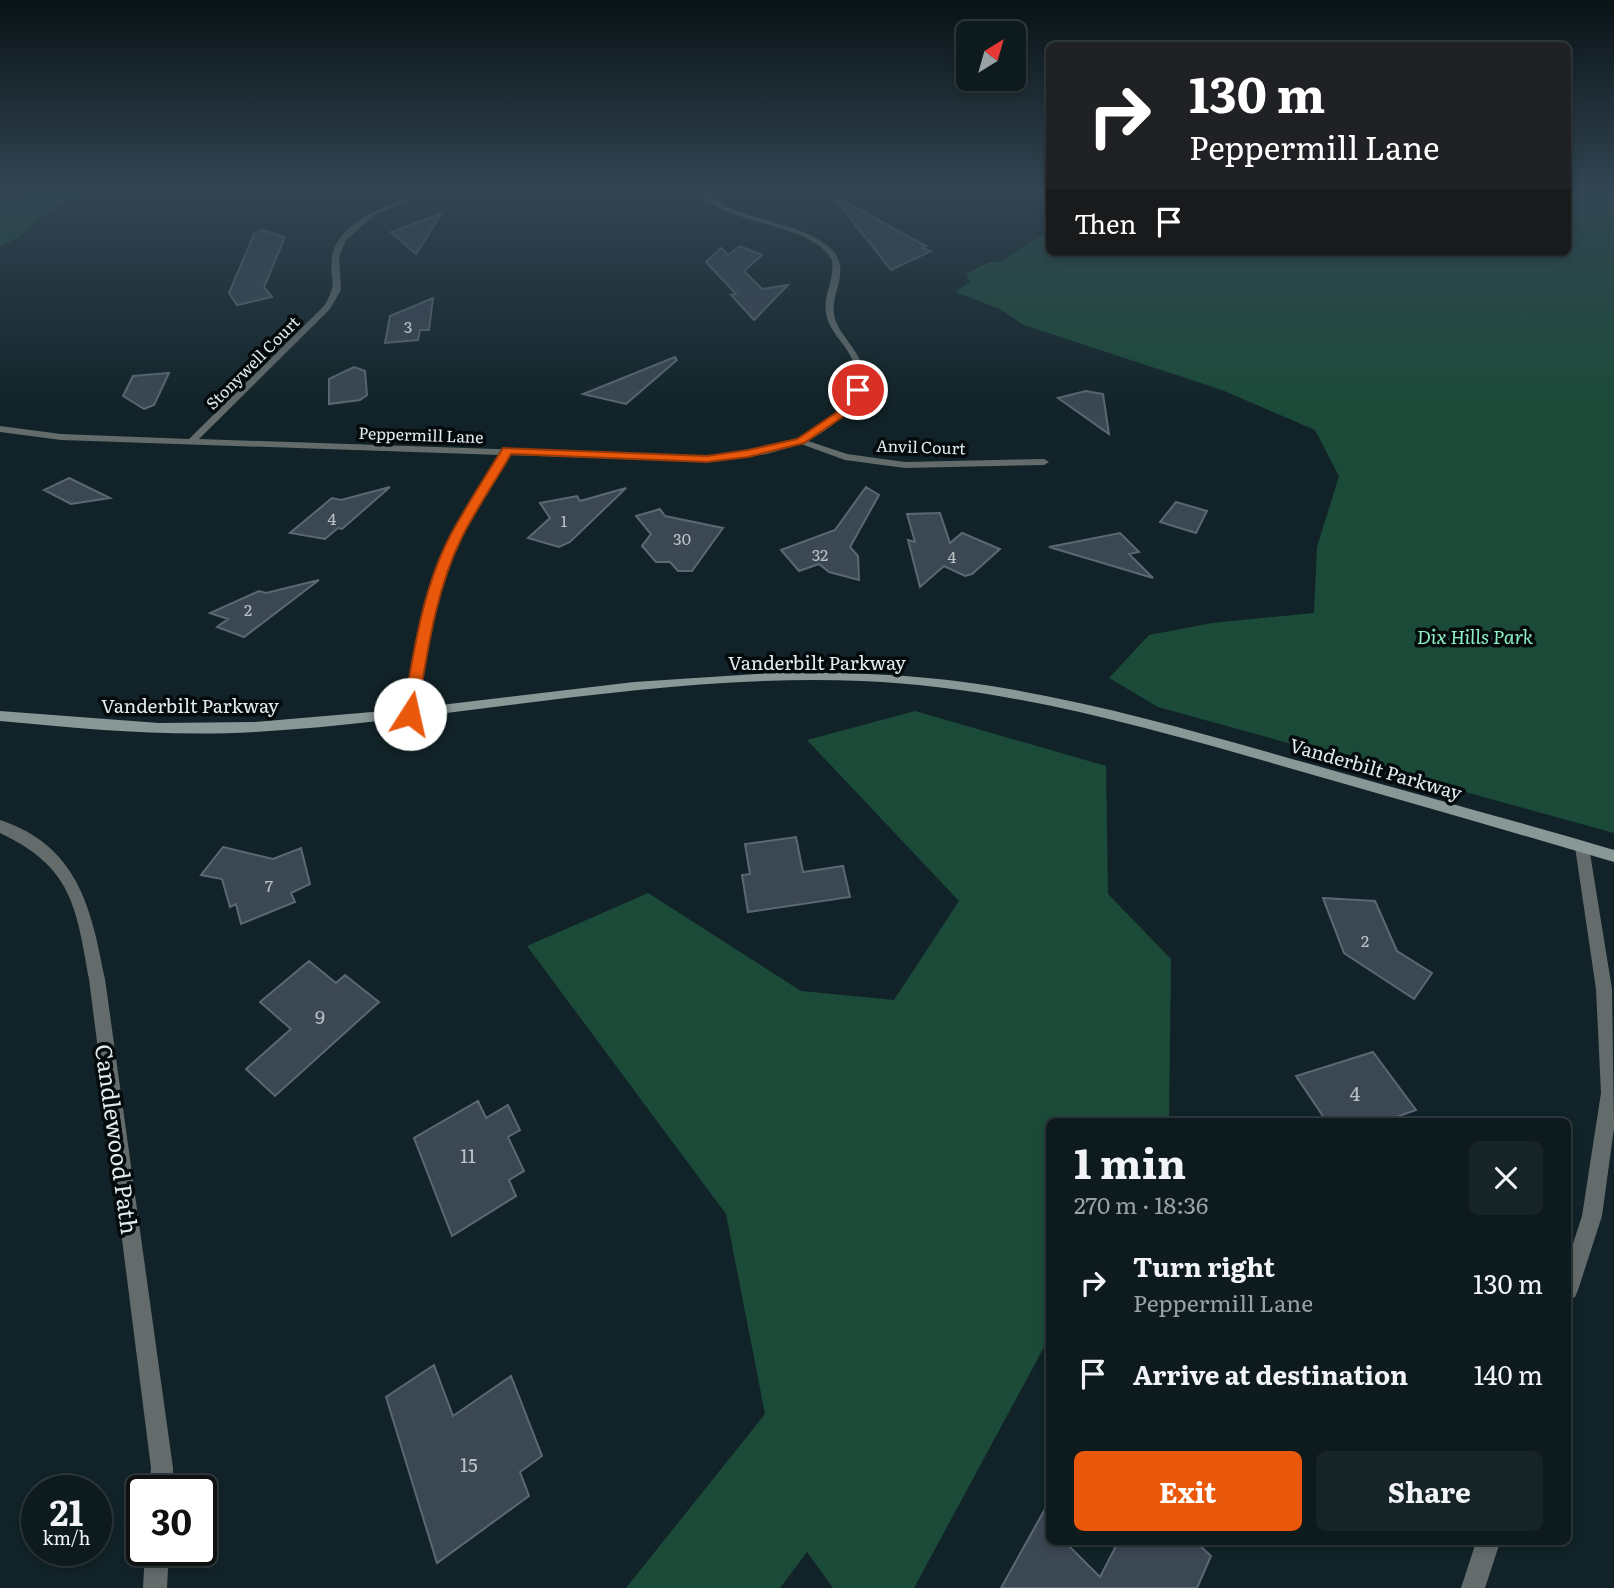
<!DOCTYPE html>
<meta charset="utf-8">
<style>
body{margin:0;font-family:Literata,serif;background:#162327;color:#f1f3f6;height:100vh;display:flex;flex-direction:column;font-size:26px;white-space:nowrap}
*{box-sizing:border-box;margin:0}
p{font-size:23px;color:#9aa1a4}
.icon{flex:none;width:38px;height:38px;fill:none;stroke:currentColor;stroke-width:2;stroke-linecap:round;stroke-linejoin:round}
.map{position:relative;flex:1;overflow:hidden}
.sheet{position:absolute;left:1046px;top:1118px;width:525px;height:427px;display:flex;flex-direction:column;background:#0d1a1e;border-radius:10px;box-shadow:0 4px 10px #0003,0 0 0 2px #2d383c}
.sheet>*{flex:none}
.hud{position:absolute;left:1046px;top:42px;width:525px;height:214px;border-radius:10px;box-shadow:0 4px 10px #0003,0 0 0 2px #2d383c;background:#202124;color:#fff;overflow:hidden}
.needle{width:46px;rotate:37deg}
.tools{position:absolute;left:956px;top:21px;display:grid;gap:14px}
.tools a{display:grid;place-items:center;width:70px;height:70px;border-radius:10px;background:#0d1a1e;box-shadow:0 4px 10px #0003,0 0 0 2px #2d383c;font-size:35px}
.speed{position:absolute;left:21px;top:1475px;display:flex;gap:14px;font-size:35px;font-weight:700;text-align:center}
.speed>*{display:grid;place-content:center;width:91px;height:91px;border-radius:50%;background:#0d1a1e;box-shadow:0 4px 10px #0003,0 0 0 2px #2d383c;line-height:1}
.speed small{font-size:18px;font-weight:400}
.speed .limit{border:4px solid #111;border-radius:10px;background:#fff;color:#111}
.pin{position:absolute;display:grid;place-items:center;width:60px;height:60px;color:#fff;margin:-30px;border:4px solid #fff;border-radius:50%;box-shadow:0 2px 7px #0007}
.me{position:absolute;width:77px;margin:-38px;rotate:10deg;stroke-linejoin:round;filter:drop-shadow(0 0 5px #0008)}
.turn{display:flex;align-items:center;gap:24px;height:147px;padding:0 28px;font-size:32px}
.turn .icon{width:91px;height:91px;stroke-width:2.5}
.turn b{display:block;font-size:49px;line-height:60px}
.then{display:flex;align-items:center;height:66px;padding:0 28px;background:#0003;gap:14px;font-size:26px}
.round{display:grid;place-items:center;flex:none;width:74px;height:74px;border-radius:10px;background:#162327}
.summary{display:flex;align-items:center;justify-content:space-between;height:119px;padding:0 28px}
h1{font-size:42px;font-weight:700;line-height:52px}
.button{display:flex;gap:14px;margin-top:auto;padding:14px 28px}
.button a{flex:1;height:80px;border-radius:10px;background:#ea580c;color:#fff;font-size:28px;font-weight:700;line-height:80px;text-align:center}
.button a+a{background:#162327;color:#f1f3f6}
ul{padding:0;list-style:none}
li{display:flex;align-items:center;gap:21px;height:91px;padding:0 28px}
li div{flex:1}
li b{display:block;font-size:26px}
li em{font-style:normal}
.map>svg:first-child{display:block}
</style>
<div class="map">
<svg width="1614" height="1588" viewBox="0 0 1614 1588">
<rect width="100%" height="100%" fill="#112328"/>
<path fill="#1b4b38" d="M31,191H99L55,206L16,239L0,247V208Z
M1568,191H1614V833L1158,707L1109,678L1149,635L1212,623L1314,613L1317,547L1339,476L1315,430L1222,390L1024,325L1000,309L955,292L970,282L966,274L989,262H1000L1050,229V252H1568Z
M915,711L1106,766L1108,894L1171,959L1169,1117L1166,1122H1050V1336L914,1588H833L807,1552L780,1588H626L765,1414L726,1214L527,946L648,893L801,991L894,1000L959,901L807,740Z"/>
<path fill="#3b4752" stroke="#5b6874" stroke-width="2" d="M831,194L926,246L922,248L931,251L891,270Z
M442,213L416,254L391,232Z
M262,230L285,237L264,287L272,297L237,305L229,293L254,234Z
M740,246L762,255L744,271L762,289L788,285L754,320L731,295L736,294L706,262L721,248L728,255Z
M433,298L429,330H420L418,340L385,343L390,316Z
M675,357L677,360L626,404L583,394Z
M354,367L365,371L367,395L360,400L329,404V379Z
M169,373L154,405L144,409L123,396L133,376Z
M1086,391L1103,394L1109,434L1058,398Z
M69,478L110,498L71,504L44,490Z
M390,487L342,529L338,528L325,539L290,533L332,498L341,500Z
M866,487L879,495L850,547L858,556L859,580L829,572L819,564L799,571L781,550L835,530Z
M626,488L570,542L559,547L528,538L550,518L540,503L577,496L580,501Z
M1176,502L1207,511L1196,533L1160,522Z
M660,509L665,516L723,528L692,571H678L670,562H656L642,546L651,534L636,516Z
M940,513L950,543L962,533L1000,549L972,574L965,576L944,566L920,587L908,540L915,542L907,514Z
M1120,533L1139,552L1129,554L1153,578L1049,547Z
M319,580L244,637L217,627L228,619L210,613L259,591L266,593Z
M796,837L803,872L843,866L850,897L748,912L742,875L750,874L745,844Z
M223,847L273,859L301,848L310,884L291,893L295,902L241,924L236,904L230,907L222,879L201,875Z
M1323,898L1375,901L1397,951L1432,973L1414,999L1344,953Z
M309,961L336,983L345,975L379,1002L275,1096L246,1069L291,1029L260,1002Z
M1373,1052L1416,1110L1382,1122H1327L1296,1076Z
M478,1101L486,1118L508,1105L520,1130L508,1137L524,1171L509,1180L516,1196L452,1236L414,1138Z
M434,1365L453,1416L511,1376L542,1456L520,1472L529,1496L437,1563L386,1397Z
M1050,1500V1542H1065L1100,1577L1118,1542H1196L1211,1556L1197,1588H1001Z"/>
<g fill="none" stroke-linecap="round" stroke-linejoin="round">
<path fill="#636c6b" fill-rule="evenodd" d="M427,191H434L376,214L346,240L339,257L341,290L330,309L199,439L707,456C756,450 804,447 840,409C850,398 858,385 855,370C853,348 829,335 826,313C823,295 835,279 832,260C816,230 757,225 728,212C716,207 705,200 695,191C706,190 721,204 732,209C759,221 829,230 839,261C845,280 829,299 835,319C840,334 853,345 860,360C878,394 835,426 808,441L847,454L905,462L1044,459L1049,462L1044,465L905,468L845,460L801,444L767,454L707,462L509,455C493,482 474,509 460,538C434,593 426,655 416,714L410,719L405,717L404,714C414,654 423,593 450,538C464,509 483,482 500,455L61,440L0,432V426L61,434L189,439L324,306C339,281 329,282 332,258C336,220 396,202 427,191Z
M0,820C78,846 91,907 105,979L173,1468V1491H149L151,1468L89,979C76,906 72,867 0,833Z
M1582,841L1587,843L1589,847L1612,989L1614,1128L1602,1216L1578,1290L1575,1297L1568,1300V1259L1582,1216L1601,1093L1596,989L1575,847L1577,843Z
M1476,1542H1500L1485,1588H1461Z
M145,1550H169L167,1588H143Z"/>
<path fill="#899897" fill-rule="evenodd" d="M786,672C848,673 910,674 971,683C1092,700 1210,736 1328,769C1423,796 1519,822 1614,850V862C1506,830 1398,799 1289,768C1150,728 1008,687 862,681C659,673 458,720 255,732C170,737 85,729 0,721V711L159,723L255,722L407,709L634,682Z"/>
</g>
<linearGradient id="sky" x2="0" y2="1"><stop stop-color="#091316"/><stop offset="0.46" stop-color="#324553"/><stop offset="1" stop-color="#324553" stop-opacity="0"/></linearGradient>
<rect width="1614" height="413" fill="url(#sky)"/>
<path fill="#ea580c" stroke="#983908" stroke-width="2" d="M854,388L863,390L847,414L804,443L748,457L707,462L511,454C495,482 476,509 462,537C435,591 427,655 417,714L410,719L405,717L403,714C413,655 422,590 450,536C466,506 485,477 503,448L707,456L748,450L797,439L840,410Z"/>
<g text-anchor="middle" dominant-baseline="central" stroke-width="7" stroke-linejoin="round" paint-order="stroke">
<g font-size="16" fill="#b8c3c8">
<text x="408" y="326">3</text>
<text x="332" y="518">4</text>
<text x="564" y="520">1</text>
<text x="682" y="538">30</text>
<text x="820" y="554">32</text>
<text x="952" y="556">4</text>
<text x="248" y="609">2</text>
<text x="269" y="885">7</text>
<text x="1365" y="940">2</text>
</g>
<g font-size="16" fill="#e1ecef" stroke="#050b0d">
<text transform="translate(252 362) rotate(-45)">Stonywell Court</text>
<text transform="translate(421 434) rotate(2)">Peppermill Lane</text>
<text transform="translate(921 446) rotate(2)">Anvil Court</text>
</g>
<g font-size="19" font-style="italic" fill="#8df2c5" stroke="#050b0d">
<text x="1475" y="636">Dix Hills Park</text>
</g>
<g font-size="19" fill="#e1ecef" stroke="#050b0d">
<text x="817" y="662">Vanderbilt Parkway</text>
<text x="190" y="705">Vanderbilt Parkway</text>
<text transform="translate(1376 768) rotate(16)">Vanderbilt Parkway</text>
</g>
<g font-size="19" fill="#b8c3c8">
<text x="320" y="1016">9</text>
<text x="1355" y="1093">4</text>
<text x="468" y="1155">11</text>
<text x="469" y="1464">15</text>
</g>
<g font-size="23" fill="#e1ecef" stroke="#050b0d">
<text transform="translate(118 1139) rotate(82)">Candlewood Path</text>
</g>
</g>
</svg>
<div class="tools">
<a><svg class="needle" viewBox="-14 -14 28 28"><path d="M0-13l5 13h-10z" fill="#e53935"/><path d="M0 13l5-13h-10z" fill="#9aa1a4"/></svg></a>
</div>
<div class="speed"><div>21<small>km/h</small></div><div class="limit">30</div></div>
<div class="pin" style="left:858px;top:390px;background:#d93025"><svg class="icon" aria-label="arrive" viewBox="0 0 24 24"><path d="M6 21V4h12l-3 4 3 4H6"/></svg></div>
<svg class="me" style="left:410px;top:714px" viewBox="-20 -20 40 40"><circle r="19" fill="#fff"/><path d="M0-13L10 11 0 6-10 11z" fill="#ea580c"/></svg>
<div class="hud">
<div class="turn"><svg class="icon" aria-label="right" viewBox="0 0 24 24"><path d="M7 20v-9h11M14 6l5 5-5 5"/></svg><div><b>130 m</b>Peppermill Lane</div></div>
<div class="then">Then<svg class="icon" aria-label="arrive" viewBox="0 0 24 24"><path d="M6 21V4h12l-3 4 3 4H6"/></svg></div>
</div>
<section class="sheet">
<div class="summary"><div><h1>1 min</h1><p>270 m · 18:36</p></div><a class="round"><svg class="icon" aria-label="close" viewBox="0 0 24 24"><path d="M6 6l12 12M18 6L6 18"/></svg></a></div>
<ul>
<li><svg class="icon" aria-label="right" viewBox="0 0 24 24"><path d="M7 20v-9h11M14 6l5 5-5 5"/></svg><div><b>Turn right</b><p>Peppermill Lane</p></div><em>130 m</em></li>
<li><svg class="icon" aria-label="arrive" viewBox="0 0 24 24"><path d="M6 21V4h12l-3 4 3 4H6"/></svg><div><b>Arrive at destination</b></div><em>140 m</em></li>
</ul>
<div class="button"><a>Exit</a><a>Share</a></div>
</section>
</div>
